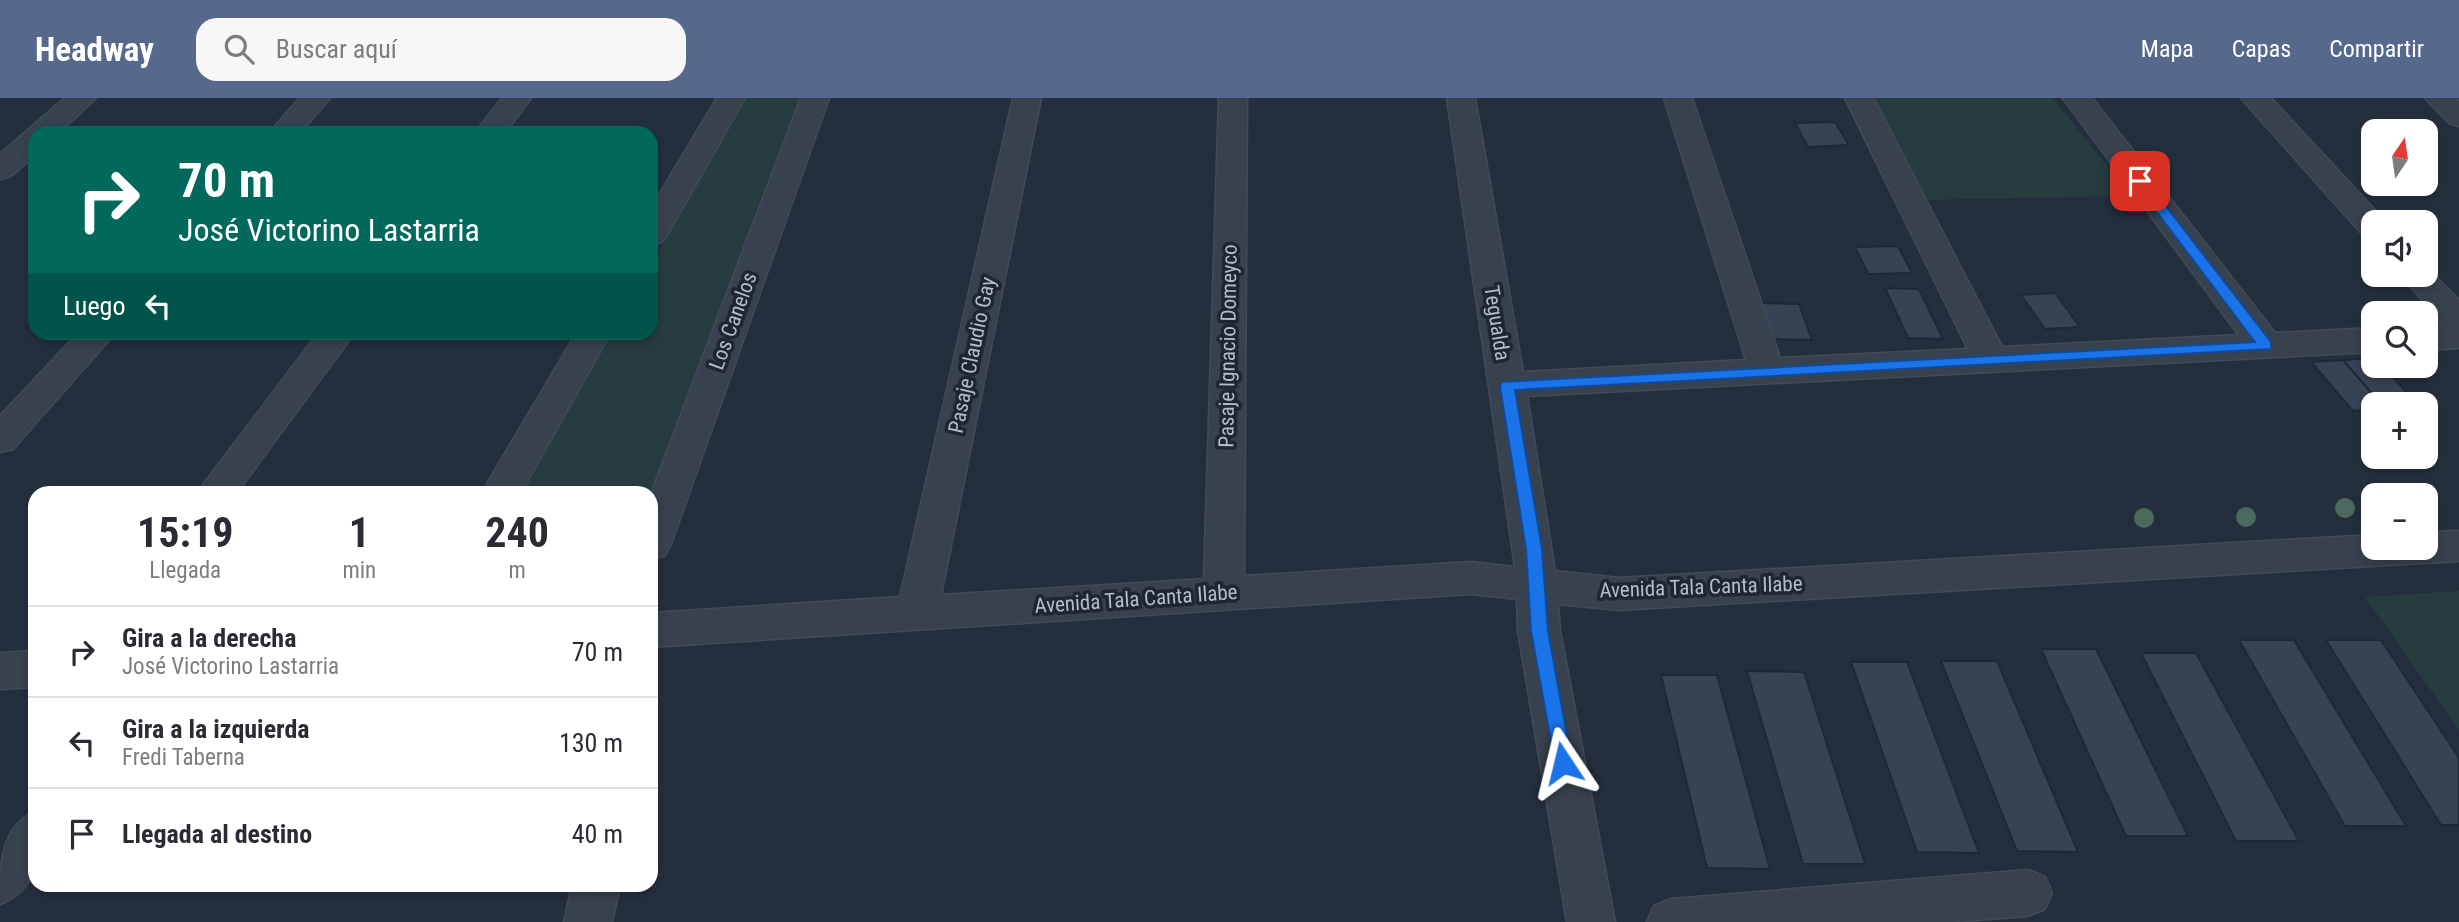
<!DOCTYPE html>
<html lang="es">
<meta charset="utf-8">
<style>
body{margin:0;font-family:"Roboto Condensed",sans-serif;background:#f7f7f7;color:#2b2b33;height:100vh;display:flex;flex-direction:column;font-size:26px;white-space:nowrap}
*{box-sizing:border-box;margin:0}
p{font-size:23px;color:#7c7c81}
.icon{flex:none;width:38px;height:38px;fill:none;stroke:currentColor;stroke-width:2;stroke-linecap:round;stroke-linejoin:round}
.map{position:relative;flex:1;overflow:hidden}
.details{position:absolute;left:28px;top:388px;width:630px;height:406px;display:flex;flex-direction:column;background:#fff;border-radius:21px;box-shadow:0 4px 10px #0003}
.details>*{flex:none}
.banner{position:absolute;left:28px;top:28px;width:630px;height:214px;border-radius:21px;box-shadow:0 4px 10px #0003;background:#00695c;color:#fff;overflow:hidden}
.needle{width:46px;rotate:13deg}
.buttons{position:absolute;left:2361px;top:21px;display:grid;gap:14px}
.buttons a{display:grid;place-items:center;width:77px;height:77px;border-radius:14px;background:#fff;box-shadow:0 4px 10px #0003;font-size:35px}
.pin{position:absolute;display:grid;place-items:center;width:60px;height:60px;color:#fff;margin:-30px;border-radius:14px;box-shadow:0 4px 10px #0006}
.me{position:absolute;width:77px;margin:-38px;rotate:350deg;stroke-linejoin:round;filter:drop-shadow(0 0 5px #0008)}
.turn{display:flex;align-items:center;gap:24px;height:147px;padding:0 35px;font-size:32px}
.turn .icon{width:91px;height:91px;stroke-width:2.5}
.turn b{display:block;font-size:49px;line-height:60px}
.then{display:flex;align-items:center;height:66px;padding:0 35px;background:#0003;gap:14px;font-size:26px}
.eta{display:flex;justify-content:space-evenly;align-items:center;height:119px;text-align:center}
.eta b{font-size:42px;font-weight:700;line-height:49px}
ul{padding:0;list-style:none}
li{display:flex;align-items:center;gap:21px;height:91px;padding:0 35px;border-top:2px solid #e1e1e2}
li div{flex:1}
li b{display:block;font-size:26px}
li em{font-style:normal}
header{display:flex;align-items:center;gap:42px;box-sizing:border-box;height:98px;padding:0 35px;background:#56698c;color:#fff}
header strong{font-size:33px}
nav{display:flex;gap:38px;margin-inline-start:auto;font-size:24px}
.search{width:490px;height:63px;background:#f7f7f7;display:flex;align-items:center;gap:18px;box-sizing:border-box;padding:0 24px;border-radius:21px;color:#7c7c81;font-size:26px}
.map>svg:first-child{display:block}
</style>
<header>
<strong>Headway</strong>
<div class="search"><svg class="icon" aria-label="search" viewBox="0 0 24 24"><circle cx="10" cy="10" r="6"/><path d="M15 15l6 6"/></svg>Buscar aquí</div>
<nav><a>Mapa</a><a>Capas</a><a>Compartir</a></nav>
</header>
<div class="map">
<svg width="2459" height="824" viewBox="0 0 2459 824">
<rect width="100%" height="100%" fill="#242f3e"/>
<path fill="#263c3f" d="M747,0H800L651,397L519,396L612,235L651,234V167Z
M1872,0H2053L2131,98L1923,102Z
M2459,493V632L2365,499Z"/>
<path fill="#364354" stroke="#1f2835" stroke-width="2" d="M1835,24L1849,47L1808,49L1795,25Z
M1898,148L1912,175L1868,176L1855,149Z
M1885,190L1919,191L1943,241L1908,240Z
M2055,195L2080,229L2045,231L2021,197Z
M1757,205L1799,206L1812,242L1770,241Z
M2373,260V268H2383L2417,306H2381L2343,262Z
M2343,262L2381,306H2373V312L2353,313L2311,264Z
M2239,542H2294L2406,728H2345Z
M2326,542H2381L2459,660V727H2441Z
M2041,551H2096L2188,738H2126Z
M2141,555H2196L2299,743H2236Z
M1941,563H1997L2078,754L2017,753Z
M1851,564H1907L1979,755L1917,754Z
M1747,573L1804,574L1865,766H1803Z
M1661,577H1717L1770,771L1707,770Z"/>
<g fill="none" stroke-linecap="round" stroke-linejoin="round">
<g stroke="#414a57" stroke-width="3">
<path id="minor" d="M65,0H96L59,35H35V57L11,78L0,81V56Z
M300,0H330L300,35H269Z
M502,0H531L505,35H475Z
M717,0H745L667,137L662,144L651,147V110Z
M801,0H829L671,446L665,457L651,461V396Z
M1013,0H1041L941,497L1204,481L1219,0H1247L1244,478L1471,464L1515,469L1447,0H1475L1523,274L1746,262L1664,0H1692L1780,260L1968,251L1845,0H1873L2002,249L2239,237L2063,0H2092L2275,235L2373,230V254L1527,298L1555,473L1619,480L2373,437V450H2426V434L2459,433V463L1619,512L1558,506L1560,533L1615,824H1567L1518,533L1517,501L1471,496L651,549V515L900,499Z
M2241,0H2271L2384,122L2386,124H2373V139L2362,136Z
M2425,0H2456L2459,3V28L2449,25Z
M2426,169L2459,202V250L2426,252V228L2443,227L2401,177H2426Z
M79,234H116L13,351L0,354V318Z
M319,234H355L236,396H196Z
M577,234H611L520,396H481Z
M35,553V589L0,591V555Z
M35,713C35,752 44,789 0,806C0,767 0,730 35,713Z
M2028,772L2045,779L2052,795L2045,811L2028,818L1951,824H1647L1654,808L1671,801Z
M572,788H620L612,824H564Z"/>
</g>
<use href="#minor" fill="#38414e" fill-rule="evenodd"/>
</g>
<g fill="#4b6a5d">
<circle cx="2345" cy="410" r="10"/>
<circle cx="2246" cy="419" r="10"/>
<circle cx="2144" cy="420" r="10"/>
</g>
<path fill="#1a73e8" stroke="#114b97" stroke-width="2" d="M2140,79L2144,80L2271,244V251L1515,292L1542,451L1548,533L1572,665L1569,671L1563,674L1556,671L1531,533L1526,451L1500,288L1502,284L2255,244L2135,85V80Z"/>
<g text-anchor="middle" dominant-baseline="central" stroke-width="7" stroke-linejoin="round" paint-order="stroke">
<g font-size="21" fill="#b4bcc9" stroke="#1d2633">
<text transform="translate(733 223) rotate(-70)">Los Canelos</text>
<text transform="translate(1497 225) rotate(81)">Tegualda</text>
<text transform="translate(1228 248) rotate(-89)">Pasaje Ignacio Domeyco</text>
<text transform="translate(972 257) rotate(-78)">Pasaje Claudio Gay</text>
<text transform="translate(1701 489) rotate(-2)">Avenida Tala Canta Ilabe</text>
<text transform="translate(1136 501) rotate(-4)">Avenida Tala Canta Ilabe</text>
</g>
</g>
</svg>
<div class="buttons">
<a><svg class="needle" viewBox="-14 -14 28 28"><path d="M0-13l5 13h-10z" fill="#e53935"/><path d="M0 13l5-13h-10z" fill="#7c7c81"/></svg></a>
<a><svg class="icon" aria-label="sound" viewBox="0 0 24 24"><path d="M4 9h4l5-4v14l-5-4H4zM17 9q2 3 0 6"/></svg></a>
<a><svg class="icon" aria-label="search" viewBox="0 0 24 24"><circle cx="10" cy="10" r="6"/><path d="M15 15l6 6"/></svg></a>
<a>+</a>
<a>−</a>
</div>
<div class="pin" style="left:2140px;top:83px;background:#d93025"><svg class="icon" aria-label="arrive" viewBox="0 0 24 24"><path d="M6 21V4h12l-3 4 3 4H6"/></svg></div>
<svg class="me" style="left:1563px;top:665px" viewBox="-20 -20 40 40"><path d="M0-17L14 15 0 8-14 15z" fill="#1a73e8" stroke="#fff" stroke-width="4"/></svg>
<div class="banner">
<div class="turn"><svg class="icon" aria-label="right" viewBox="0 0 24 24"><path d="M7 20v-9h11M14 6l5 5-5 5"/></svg><div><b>70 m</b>José Victorino Lastarria</div></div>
<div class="then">Luego<svg class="icon" aria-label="left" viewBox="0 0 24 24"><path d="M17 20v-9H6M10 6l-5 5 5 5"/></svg></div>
</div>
<section class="details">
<div class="eta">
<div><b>15:19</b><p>Llegada</p></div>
<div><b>1</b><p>min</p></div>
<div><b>240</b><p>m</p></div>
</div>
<ul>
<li><svg class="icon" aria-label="right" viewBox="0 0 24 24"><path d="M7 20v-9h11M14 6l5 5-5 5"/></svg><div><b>Gira a la derecha</b><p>José Victorino Lastarria</p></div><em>70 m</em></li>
<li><svg class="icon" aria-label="left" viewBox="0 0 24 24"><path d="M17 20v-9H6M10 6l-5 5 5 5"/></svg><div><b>Gira a la izquierda</b><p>Fredi Taberna</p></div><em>130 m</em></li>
<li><svg class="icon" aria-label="arrive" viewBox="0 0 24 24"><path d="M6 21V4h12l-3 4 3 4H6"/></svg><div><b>Llegada al destino</b></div><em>40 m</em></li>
</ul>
</section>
</div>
